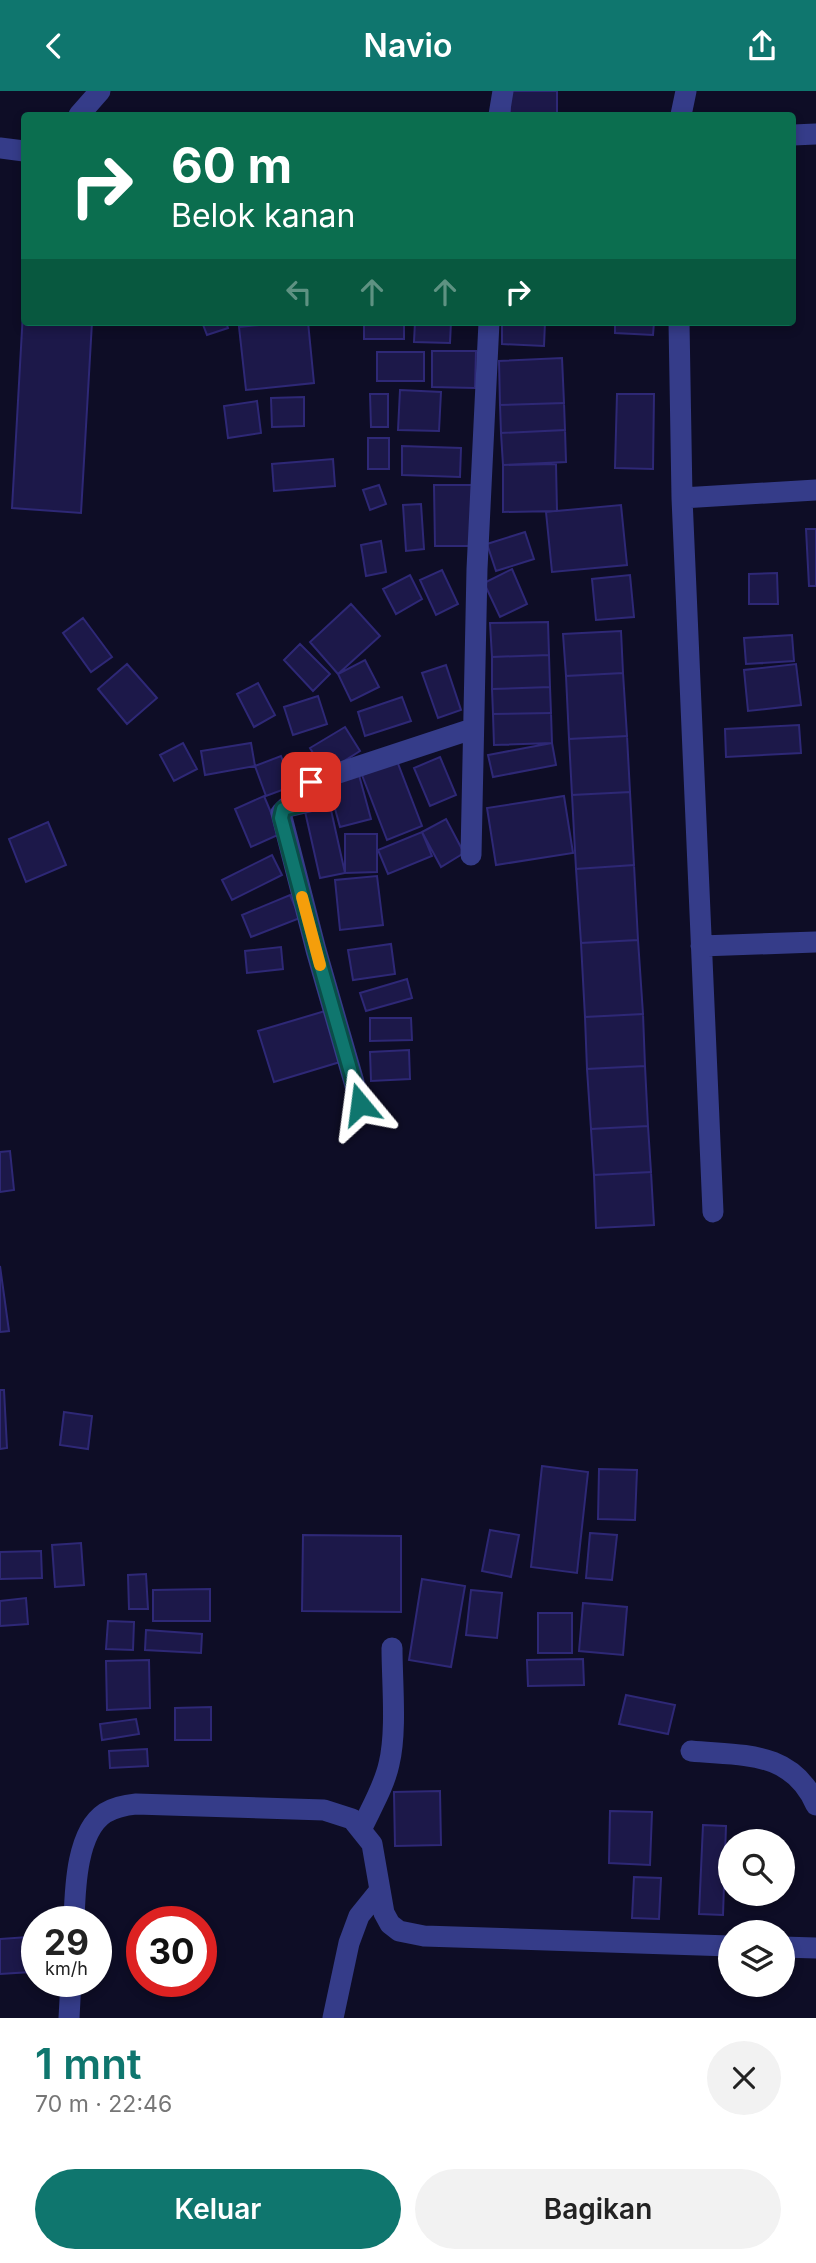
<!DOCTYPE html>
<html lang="id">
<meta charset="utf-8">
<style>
body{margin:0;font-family:Inter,sans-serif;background:#f2f2f2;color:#222;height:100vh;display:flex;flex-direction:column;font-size:26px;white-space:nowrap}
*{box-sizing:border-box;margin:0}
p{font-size:23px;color:#767676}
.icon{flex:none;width:38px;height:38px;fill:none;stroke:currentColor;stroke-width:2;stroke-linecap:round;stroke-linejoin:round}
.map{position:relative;height:1927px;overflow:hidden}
.panel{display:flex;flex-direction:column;background:#fff;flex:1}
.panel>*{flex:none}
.guide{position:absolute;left:21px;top:21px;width:775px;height:214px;border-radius:7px;box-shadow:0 4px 10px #0003;background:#0b6e4f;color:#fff;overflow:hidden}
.controls{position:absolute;left:718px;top:1738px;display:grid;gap:14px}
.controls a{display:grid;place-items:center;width:77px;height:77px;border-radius:50%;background:#fff;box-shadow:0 4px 10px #0003;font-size:35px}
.speed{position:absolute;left:21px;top:1815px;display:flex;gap:14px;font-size:35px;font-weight:700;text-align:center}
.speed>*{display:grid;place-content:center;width:91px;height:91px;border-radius:50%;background:#fff;box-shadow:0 4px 10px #0003;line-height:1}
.speed small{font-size:18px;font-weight:400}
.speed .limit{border:10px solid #d22;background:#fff;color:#111}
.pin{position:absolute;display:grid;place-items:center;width:60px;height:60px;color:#fff;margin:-30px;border-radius:14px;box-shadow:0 4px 10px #0006}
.me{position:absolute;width:77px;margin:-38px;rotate:344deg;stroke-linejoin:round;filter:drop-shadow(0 0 5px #0008)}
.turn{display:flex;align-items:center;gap:24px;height:147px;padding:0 35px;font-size:32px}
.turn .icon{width:91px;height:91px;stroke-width:2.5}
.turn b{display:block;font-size:49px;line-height:60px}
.lanes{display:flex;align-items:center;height:66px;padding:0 35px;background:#0003;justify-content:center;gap:35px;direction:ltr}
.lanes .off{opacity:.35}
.round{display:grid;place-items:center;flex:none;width:74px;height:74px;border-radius:37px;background:#f2f2f2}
.headline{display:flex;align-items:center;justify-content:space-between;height:119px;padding:0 35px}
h1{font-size:42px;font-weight:600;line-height:52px;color:#0f766e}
.action{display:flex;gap:14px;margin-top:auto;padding:14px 35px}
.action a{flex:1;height:80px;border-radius:42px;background:#0f766e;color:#fff;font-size:28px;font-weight:600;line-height:80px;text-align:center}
.action a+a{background:#f2f2f2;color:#222}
header{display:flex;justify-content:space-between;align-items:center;height:91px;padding:0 35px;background:#0f766e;color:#fff;font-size:32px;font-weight:600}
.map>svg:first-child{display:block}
</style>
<header><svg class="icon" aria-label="back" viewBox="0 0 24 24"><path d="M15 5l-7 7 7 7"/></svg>Navio<svg class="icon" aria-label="share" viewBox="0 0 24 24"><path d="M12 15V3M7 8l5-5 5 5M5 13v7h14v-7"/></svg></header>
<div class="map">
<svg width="816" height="1927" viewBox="0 0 816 1927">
<rect width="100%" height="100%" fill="#0e0d26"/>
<path fill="#1c1849" stroke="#2e2876" stroke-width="2" d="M510,0H557V23L510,22Z
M510,22L557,23V24H510Z
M24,203V231H92L81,422L12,417Z
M202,231H226L228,237L207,244Z
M291,231H308L314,292L246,299L239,236Z
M364,231H404V248H364Z
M415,231H451L450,252L414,251Z
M502,231H545L544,255L502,253Z
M615,231H654L653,244L615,242Z
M432,260H476L475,297L432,296Z
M377,261H424V290H377Z
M562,267L564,312L500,314L499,270Z
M400,299L441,301L439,340L398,339Z
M370,303H388V336H371Z
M617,303H654L653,378L615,377Z
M304,306V335L272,336L271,307Z
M257,310L261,342L228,347L224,315Z
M564,312L565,339L501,342L500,314Z
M565,339L566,371L503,374L501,342Z
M368,347H389V378H368Z
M402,355L461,357L460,386L402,384Z
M333,368L335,395L274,400L272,373Z
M556,373L557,420L503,421V374Z
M379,394L386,413L370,419L363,399Z
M434,394H472L473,455H435Z
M421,413L424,458L406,460L403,414Z
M621,414L627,474L552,481L546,421Z
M806,438H816V495H809Z
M525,441L534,468L496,480L487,453Z
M381,450L386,481L366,485L361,454Z
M512,478L527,513L500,526L484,492Z
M442,479L458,513L436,524L420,489Z
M777,482L778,513H749V483Z
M410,484L422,508L396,523L383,498Z
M630,484L634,526L596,529L592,488Z
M351,513L380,545L338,583L310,551Z
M83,527L112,566L91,581L63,542Z
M548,531L549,564L492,566L490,532Z
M621,540L623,582L566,585L563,543Z
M792,544L794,570L746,573L744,547Z
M300,553L330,583L313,600L284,569Z
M549,564L550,596L492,598V566Z
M365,569L379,596L351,610L338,583Z
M127,573L157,607L127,633L98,598Z
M796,573L801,614L748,620L744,579Z
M446,574L461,619L438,627L422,582Z
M623,582L627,645L569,648L566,585Z
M258,592L275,624L254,636L237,603Z
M550,596L551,622L493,623L492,598Z
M318,605L327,633L293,644L284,616Z
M402,606L411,630L365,645L358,621Z
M551,622L552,652L494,654L493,623Z
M799,634L801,662L726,666L725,638Z
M345,636L360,660L325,682L310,657Z
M627,645L630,701L572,704L569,648Z
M183,652L197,678L174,690L160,664Z
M251,652L255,675L205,684L201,660Z
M552,652L556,674L493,686L488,664Z
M281,665L293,695L266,705L255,675Z
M440,666L456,704L430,715L414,677Z
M397,670L422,735L387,749L362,684Z
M359,684L371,728L340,736L328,692Z
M630,701L634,774L576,778L572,704Z
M264,705L280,743L251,756L235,718Z
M564,705L573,762L496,774L487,717Z
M329,710L345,782L320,787L304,716Z
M446,728L464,762L441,776L422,741Z
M48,731L66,774L26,791L9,748Z
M422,741L432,765L388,783L378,759Z
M345,743H377V781L345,782Z
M272,764L282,784L232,809L222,789Z
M634,774L638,849L581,852L576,778Z
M377,785L383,834L340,839L335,789Z
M290,804L300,827L251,846L242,824Z
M638,849L643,923L585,926L581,852Z
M391,853L395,883L353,889L348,859Z
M281,856L283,878L247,882L245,860Z
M407,888L412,907L366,920L360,902Z
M325,920L340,971L274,991L258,940Z
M643,923L645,975L587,978L585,926Z
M370,927H411L412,949L370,950Z
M409,959L410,988L371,990L370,961Z
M645,975L648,1035L591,1038L587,978Z
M648,1035L651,1081L594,1084L591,1038Z
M10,1060L14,1099L0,1101V1061Z
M651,1081L654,1134L596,1137L594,1084Z
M0,1175L9,1240L0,1241Z
M0,1299H4L7,1357L0,1358Z
M64,1321L92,1325L88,1358L60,1354Z
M542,1375L588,1381L577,1482L531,1476Z
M599,1378L637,1379L635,1429L598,1428Z
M490,1439L519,1444L511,1486L482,1480Z
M590,1442L617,1444L612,1489L586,1487Z
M303,1444L401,1445V1521L302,1520Z
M81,1452L84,1494L55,1496L52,1454Z
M41,1460L42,1487L0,1488V1461Z
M146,1483L148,1518H129L128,1484Z
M422,1488L465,1495L451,1576L409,1569Z
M210,1498V1530H153V1499Z
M471,1499L502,1502L497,1547L466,1544Z
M26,1507L28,1533L0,1535V1510Z
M583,1512L627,1516L623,1564L579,1560Z
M538,1522H572V1562H538Z
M108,1530L134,1531L133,1559L106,1558Z
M146,1539L202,1543L201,1562L145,1559Z
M583,1568L584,1594L528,1595L527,1569Z
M149,1569L150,1617L107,1619L106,1570Z
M626,1604L675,1614L668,1643L619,1633Z
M211,1616V1649H175V1617Z
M136,1628L139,1643L102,1649L100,1633Z
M147,1658L148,1675L110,1677L109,1660Z
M440,1700L441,1754L395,1755L394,1701Z
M610,1720L652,1721L650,1774L609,1772Z
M703,1734L726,1735L723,1824L699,1823Z
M634,1786L661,1787L659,1828L632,1827Z
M28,1846L31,1881L0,1883V1848Z"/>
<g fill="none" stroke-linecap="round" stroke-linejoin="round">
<path stroke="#353c89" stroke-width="21" d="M79,24L100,0
M499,24L503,0
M681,24L686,0
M793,44L816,43
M0,57L24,60
M679,231L682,407L713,1121
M682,407L816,399
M471,764L477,478L489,231
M701,855L816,851
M360,1012L316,859L281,722L287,716L309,711L308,696L311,691L472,638
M691,1660C743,1665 792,1659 816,1714
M361,1739C371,1717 384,1696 389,1673C397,1640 392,1591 392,1557
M74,1830C75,1800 76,1741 105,1722C115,1716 125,1714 136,1713L324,1719L352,1728L372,1753L384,1822L390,1833L399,1840L424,1845L730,1855
M782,1856L816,1857
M69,1927L71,1890
M333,1927L349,1852L359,1825L380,1799"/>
</g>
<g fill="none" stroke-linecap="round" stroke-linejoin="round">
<g stroke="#0a4d48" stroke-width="18">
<path id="route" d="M311,691L309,696V711L283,718L281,727L316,859L360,1013"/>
</g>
<use href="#route" stroke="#0f766e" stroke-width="12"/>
<path stroke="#f59e0b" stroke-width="12" d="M302,806L320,874"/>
</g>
</svg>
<div class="controls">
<a><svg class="icon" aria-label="search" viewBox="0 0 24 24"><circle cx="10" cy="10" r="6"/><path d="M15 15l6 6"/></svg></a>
<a><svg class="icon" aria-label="layers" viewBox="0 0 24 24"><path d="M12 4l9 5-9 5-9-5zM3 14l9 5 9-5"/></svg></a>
</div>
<div class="speed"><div>29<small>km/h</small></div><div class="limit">30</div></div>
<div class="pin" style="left:311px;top:691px;background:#d93025"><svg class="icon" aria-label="arrive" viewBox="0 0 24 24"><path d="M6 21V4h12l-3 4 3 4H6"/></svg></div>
<svg class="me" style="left:360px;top:1013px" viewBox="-20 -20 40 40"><path d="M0-17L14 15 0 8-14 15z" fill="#0f766e" stroke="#fff" stroke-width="4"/></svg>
<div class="guide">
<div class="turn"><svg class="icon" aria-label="right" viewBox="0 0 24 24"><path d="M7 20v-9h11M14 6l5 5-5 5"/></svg><div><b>60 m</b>Belok kanan</div></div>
<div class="lanes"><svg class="icon off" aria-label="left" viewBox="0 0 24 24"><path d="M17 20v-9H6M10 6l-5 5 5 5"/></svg><svg class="icon off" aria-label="ahead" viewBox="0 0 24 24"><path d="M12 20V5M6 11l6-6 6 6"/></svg><svg class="icon off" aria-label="ahead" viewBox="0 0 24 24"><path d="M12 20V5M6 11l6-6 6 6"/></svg><svg class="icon" aria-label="right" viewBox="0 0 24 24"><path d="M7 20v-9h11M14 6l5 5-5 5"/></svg></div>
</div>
</div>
<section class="panel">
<div class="headline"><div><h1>1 mnt</h1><p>70 m · 22:46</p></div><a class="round"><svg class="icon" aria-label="close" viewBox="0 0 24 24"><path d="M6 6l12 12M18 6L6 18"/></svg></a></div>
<div class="action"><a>Keluar</a><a>Bagikan</a></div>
</section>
